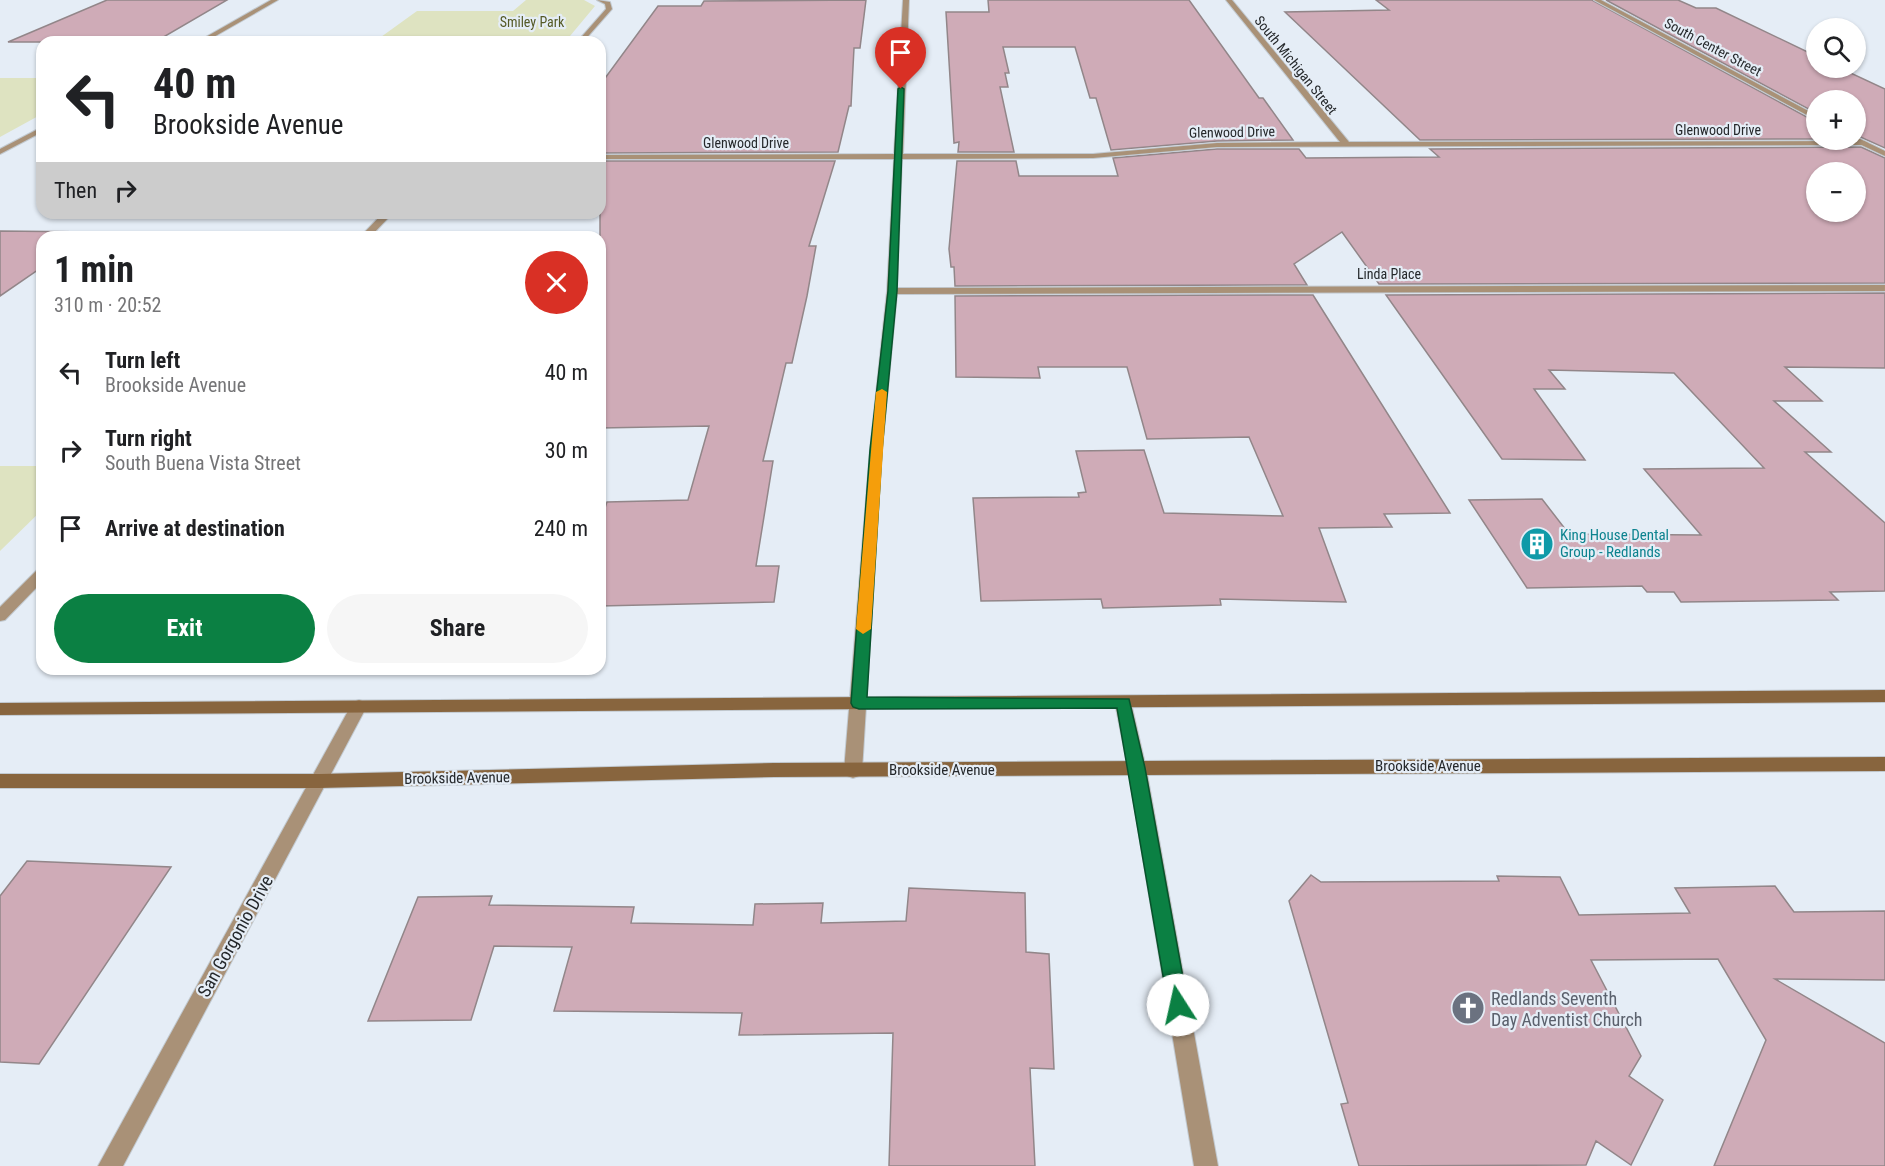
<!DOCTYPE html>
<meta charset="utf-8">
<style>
body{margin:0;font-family:"Roboto Condensed",sans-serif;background:#f6f6f6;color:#202124;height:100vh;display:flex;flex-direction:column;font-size:22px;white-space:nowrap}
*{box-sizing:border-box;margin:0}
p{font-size:20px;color:#757577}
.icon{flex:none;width:33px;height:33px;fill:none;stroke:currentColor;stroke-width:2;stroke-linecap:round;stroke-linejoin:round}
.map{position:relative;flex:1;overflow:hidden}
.side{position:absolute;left:36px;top:231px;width:570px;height:444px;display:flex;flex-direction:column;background:#fff;border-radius:18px;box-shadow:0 2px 4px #0004}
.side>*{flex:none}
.hud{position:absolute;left:36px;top:36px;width:570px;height:183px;border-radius:18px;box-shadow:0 2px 4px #0004;background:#fff;color:#202124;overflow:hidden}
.tools{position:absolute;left:1806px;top:18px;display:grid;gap:12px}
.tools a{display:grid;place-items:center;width:60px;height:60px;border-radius:50%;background:#fff;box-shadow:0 2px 4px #0004;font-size:30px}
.pin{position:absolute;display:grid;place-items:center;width:51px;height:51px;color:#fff;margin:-62px -26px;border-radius:50% 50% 50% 0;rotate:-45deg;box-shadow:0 0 6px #0007}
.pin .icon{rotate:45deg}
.me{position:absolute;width:66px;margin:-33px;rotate:350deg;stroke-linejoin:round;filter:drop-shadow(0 0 4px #0008)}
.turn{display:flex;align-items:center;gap:21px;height:126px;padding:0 18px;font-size:27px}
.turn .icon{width:78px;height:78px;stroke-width:2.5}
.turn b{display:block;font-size:42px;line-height:51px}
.then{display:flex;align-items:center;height:57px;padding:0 18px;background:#0003;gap:12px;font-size:22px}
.round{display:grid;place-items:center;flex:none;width:63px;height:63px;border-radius:32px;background:#f6f6f6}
.overview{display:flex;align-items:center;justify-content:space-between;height:102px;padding:0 18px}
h1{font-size:36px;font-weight:700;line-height:45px}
.action{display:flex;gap:12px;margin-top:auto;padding:12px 18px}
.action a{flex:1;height:69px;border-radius:36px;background:#0b8043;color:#fff;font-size:24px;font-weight:700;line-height:69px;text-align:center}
.action a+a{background:#f6f6f6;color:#202124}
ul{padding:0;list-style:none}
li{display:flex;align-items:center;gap:18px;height:78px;padding:0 18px}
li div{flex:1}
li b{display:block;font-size:22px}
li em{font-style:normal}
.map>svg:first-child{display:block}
</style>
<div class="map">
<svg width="1885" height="1166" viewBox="0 0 1885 1166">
<rect width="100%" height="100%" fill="#e5edf6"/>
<path fill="#dee3c1" d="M526,0H584L595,6L565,42H374L417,11H513Z
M0,78H42V114L0,137Z
M0,466H42V510L0,551Z"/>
<path fill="#cfabb7" stroke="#928689" stroke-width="1.5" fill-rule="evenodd" d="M107,0H227L155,42H8Z
M866,0L860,48H854L851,106H849L838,152L600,153V85L658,6H701L704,1Z
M988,0H1189L1259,98H1263L1293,140L1217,141L1111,150L1096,98H1090L1075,47H1003L1009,73H1005L1008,87H1000L1014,152H958L959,142L954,143L946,12H989Z
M1376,0H1592L1816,122V139L1420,140L1285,12L1389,10Z
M1606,0H1678L1696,8H1716L1816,56V68H1840L1885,89V148L1856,135V100H1816V113Z
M1861,147L1885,158V283L1379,284L1342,232L1294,264L1307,285L955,286L954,267H951L949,249L957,161H1016L1019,176H1118L1113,158L1217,149H1299L1306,158L1439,157L1430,149ZM1816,172H1856V212H1816Z
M600,161H835L809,246H816L807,296L792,363H786L763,461H773L756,566H779L774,602L600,606V522L607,502L688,500L709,426L600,428Z
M0,231L93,232L85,237H42V267L0,296Z
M1885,293V368L1785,367L1822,401H1774L1831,452H1805L1885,523V591L1830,592L1838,600L1681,602L1674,592H1647L1642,586L1527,588L1469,500L1542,499L1569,534L1701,535L1644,469L1764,468L1674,373L1549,370L1565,389H1534L1585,460L1502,459L1386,295Z
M1313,295L1450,513L1384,514L1392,527L1319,528L1346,602L1220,599L1221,605L1103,608L1101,599L981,601L973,498L1079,497L1078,493L1086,492L1076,451L1144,450L1164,513L1283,516L1249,437L1147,439L1127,367H1038L1040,378L956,377L955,296Z
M27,861L171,867L39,1064L0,1062V896Z
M1311,875L1321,882L1499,881L1497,876L1560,877L1579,915L1690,913L1675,888L1775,886L1794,912L1885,911V980L1775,979L1885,1043V1166H1714L1766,1040L1718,959L1591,960L1641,1056L1629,1076L1663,1100L1631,1165L1596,1141L1586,1165L1359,1166L1341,1104L1348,1103L1289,901Z
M909,888L1025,893L1026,952L1049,954L1054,1069L1030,1068L1035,1166H889L893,1033L739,1035L742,1013L554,1011L572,947L494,946L471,1020L368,1021L418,897L492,896L489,905L634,907L631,923L753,925L755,904L823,903L821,923L906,921Z"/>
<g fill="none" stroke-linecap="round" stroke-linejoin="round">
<g stroke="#c2cad1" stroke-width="2">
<path id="minor" d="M271,0H278L205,42H197Z
M597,0L610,2L612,9L583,42H577L606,9L605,4Z
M903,0H909L903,154H1093L1217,143L1340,142L1226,0H1232L1349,142L1864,141L1868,143L1864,145L1217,147L1093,158L902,159L897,288L1885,285V291L897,294L882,450L862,771L859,776L853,778L847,776L844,771L870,450L887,291L894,159H600V155L894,154Z
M42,127V132L0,154V149Z
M383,213H393L370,237H360Z
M42,568V582L5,620L0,621V607L37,570Z
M1123,697L1129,699L1131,703L1146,768L1218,1166H1194L1128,768L1115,703L1117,699Z
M359,700L365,702L367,706L123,1166H98L353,702Z"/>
</g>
<g stroke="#c2cad1" stroke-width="2">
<path id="tertiary" d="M1594,0H1601L1816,115V120Z
M1856,137L1885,151V156L1853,141Z"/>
</g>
<g stroke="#c2cad1" stroke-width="2">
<path id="secondary" d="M1885,690V702L0,715V703Z
M1885,757V771L774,777L319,788H0V774H319L774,763Z"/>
</g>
<use href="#minor" fill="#a99177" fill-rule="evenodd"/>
<use href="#tertiary" fill="#a99177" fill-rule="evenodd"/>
<use href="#secondary" fill="#88653e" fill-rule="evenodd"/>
</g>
<path fill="#0b8043" stroke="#07532c" stroke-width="1.5" d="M901,87L904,89L897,291L882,450L867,697L1129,699L1145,768L1188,1005L1185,1012L1178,1015L1171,1012L1168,1005L1117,708L859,709L853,707L851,703L870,450L888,291L898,89Z"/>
<path fill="#f59e0b" d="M882,389L887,392L871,629L863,634L856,629L876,392Z"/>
<defs>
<g id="building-disc" transform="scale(1.725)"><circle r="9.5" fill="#0f9aa8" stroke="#e5edf6"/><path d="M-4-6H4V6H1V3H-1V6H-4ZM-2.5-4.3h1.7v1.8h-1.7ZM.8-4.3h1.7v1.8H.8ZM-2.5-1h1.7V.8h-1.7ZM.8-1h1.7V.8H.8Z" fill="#fff"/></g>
<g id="church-disc" transform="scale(1.725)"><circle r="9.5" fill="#6b7280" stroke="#e5edf6"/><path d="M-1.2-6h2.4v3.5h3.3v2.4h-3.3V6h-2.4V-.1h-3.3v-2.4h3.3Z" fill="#fff"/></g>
</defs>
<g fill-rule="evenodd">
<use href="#building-disc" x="1537" y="544"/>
<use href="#church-disc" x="1468" y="1008"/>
</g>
<g text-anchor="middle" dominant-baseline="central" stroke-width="4.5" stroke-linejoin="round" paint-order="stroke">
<g font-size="14" fill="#555a26" stroke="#e5edf6">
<text x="532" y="22">Smiley Park</text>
</g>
<g font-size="14" fill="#25282b" stroke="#e5edf6">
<text transform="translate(1713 47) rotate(28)">South Center Street</text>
<text transform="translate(1296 65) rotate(51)">South Michigan Street</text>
<text x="1718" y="130">Glenwood Drive</text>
<text transform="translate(1232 132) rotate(-1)">Glenwood Drive</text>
<text x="746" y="143">Glenwood Drive</text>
<text x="1389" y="274">Linda Place</text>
</g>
<g font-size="15" fill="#0d838f" stroke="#e5edf6" text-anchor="start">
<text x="1560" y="535">King House Dental<tspan x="1560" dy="17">Group - Redlands</tspan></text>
</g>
<g font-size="15" fill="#25282b" stroke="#e5edf6">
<text x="1428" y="766">Brookside Avenue</text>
<text x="942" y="770">Brookside Avenue</text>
<text transform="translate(457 778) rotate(-1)">Brookside Avenue</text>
</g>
<g font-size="18" fill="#25282b" stroke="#e5edf6">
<text transform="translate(235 936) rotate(-61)">San Gorgonio Drive</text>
</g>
<g font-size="18" fill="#5b616d" stroke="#e5edf6" text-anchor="start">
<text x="1491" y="998">Redlands Seventh<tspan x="1491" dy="21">Day Adventist Church</tspan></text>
</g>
</g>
</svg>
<div class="tools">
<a><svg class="icon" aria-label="search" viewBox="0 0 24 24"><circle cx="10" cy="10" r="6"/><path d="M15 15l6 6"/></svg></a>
<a>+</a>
<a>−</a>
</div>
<div class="pin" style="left:901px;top:89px;background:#d93025"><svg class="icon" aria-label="arrive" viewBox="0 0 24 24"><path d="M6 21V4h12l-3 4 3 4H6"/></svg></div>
<svg class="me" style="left:1178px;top:1005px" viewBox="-20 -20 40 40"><circle r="19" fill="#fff"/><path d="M0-13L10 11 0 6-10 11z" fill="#0b8043"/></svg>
<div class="hud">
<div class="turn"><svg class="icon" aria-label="left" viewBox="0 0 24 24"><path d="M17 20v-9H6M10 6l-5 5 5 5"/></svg><div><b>40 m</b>Brookside Avenue</div></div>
<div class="then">Then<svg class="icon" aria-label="right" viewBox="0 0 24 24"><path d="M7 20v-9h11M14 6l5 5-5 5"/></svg></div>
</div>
<section class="side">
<div class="overview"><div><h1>1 min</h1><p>310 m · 20:52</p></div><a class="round" style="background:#d93025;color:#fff"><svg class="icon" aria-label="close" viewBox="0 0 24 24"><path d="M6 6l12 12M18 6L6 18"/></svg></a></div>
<ul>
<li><svg class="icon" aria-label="left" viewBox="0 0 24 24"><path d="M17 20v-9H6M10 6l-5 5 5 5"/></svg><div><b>Turn left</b><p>Brookside Avenue</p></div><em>40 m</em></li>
<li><svg class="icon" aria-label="right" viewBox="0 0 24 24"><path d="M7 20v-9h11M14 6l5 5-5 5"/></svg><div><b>Turn right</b><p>South Buena Vista Street</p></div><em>30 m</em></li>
<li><svg class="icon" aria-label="arrive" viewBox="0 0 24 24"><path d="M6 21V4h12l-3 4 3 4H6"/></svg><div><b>Arrive at destination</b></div><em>240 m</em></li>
</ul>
<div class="action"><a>Exit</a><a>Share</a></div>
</section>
</div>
